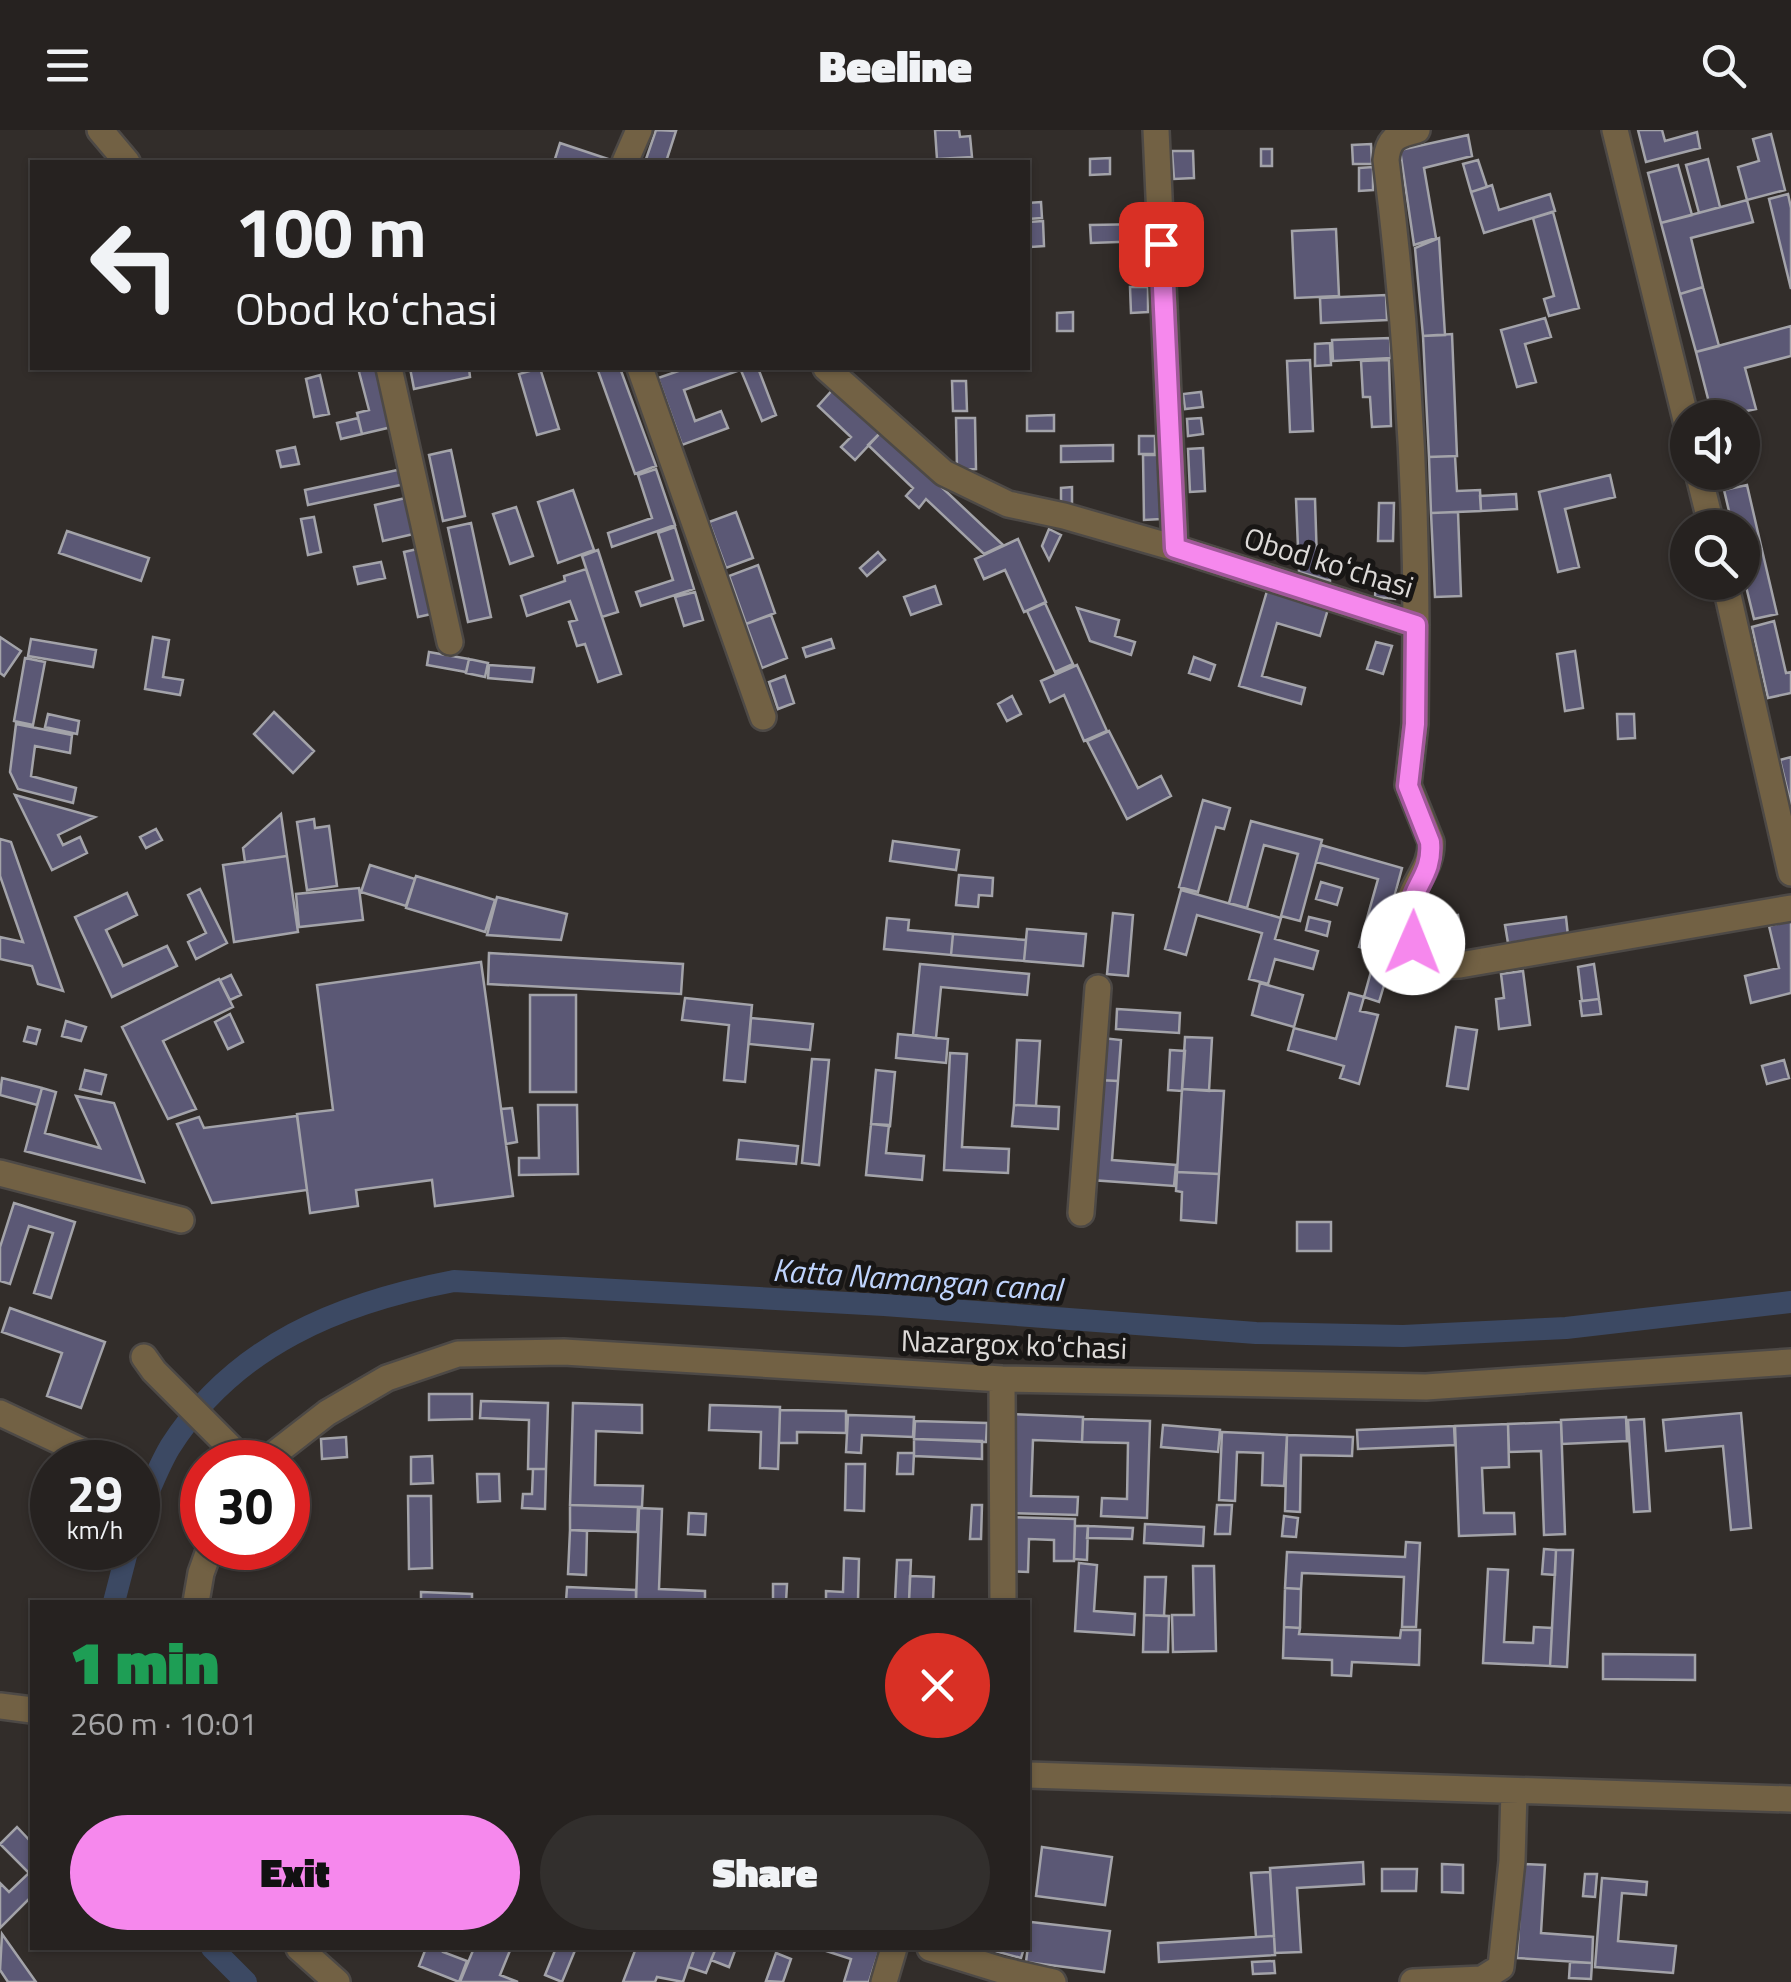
<!DOCTYPE html>
<meta charset="utf-8">
<style>
body{margin:0;font-family:"Titillium Web",sans-serif;background:#322f2d;color:#f1f3f6;height:100vh;display:flex;flex-direction:column;font-size:38px;white-space:nowrap}
*{box-sizing:border-box;margin:0}
p{font-size:32px;color:#a4a4a5}
.icon{flex:none;width:55px;height:55px;fill:none;stroke:currentColor;stroke-width:2;stroke-linecap:round;stroke-linejoin:round}
.map{position:relative;flex:1;overflow:hidden}
.panel{position:absolute;left:30px;top:1470px;width:1000px;height:350px;display:flex;flex-direction:column;background:#262220;border-radius:0px;box-shadow:0 2px 8px #0004,0 0 0 2px #423f3e}
.panel>*{flex:none}
.guide{position:absolute;left:30px;top:30px;width:1000px;height:210px;border-radius:0px;box-shadow:0 2px 8px #0004,0 0 0 2px #423f3e;background:#262220;color:#f1f3f6;overflow:hidden}
.controls{position:absolute;left:1670px;top:270px;display:grid;gap:20px}
.controls a{display:grid;place-items:center;width:90px;height:90px;border-radius:50%;background:#262220;box-shadow:0 2px 8px #0004,0 0 0 2px #423f3e;font-size:50px}
.speed{position:absolute;left:30px;top:1310px;display:flex;gap:20px;font-size:50px;font-weight:700;text-align:center}
.speed>*{display:grid;place-content:center;width:130px;height:130px;border-radius:50%;background:#262220;box-shadow:0 2px 8px #0004,0 0 0 2px #423f3e;line-height:1}
.speed small{font-size:25px;font-weight:400}
.speed .limit{border:15px solid #d22;background:#fff;color:#111}
.pin{position:absolute;display:grid;place-items:center;width:85px;height:85px;color:#fff;margin:-42px;border-radius:20px;box-shadow:0 5px 15px #0006}
.me{position:absolute;width:110px;margin:-55px;rotate:1deg;stroke-linejoin:round;filter:drop-shadow(0 0 8px #0008)}
.turn{display:flex;align-items:center;gap:35px;height:210px;padding:0 40px;font-size:45px}
.turn .icon{width:130px;height:130px;stroke-width:2.5}
.turn b{display:block;font-size:70px;line-height:85px}
.round{display:grid;place-items:center;flex:none;width:105px;height:105px;border-radius:52px;background:#322f2d}
.headline{display:flex;align-items:center;justify-content:space-between;height:170px;padding:0 40px}
h1{font-size:60px;font-weight:800;line-height:75px;color:#1e9e55}
.action{display:flex;gap:20px;margin-top:auto;padding:20px 40px}
.action a{flex:1;height:115px;border-radius:60px;background:#f688ed;color:#111;font-size:40px;font-weight:800;line-height:115px;text-align:center}
.action a+a{background:#322f2d;color:#f1f3f6}
header{display:flex;justify-content:space-between;align-items:center;height:130px;padding:0 40px;background:#262220;font-size:45px;font-weight:800}
.map>svg:first-child{display:block}
</style>
<header><svg class="icon" aria-label="menu" viewBox="0 0 24 24"><path d="M4 6h16M4 12h16M4 18h16"/></svg>Beeline<svg class="icon" aria-label="search" viewBox="0 0 24 24"><circle cx="10" cy="10" r="6"/><path d="M15 15l6 6"/></svg></header>
<div class="map">
<svg width="1791" height="1852" viewBox="0 0 1791 1852">
<rect width="100%" height="100%" fill="#322d2a"/>
<g fill="none" stroke-linecap="round" stroke-linejoin="round">
<path stroke="#3c4963" stroke-width="22" d="M138,1387C148,1364 157,1339 170,1317C235,1215 339,1173 454,1151L884,1175L1256,1203L1403,1206L1566,1198L1791,1172
M114,1472L128,1418
M212,1818L246,1852"/>
</g>
<path fill="#5b5875" stroke="#a3a3a9" stroke-width="2.5" d="M656,0L676,1L666,32H645Z
M935,0H959L960,7L970,6L972,27L937,29Z
M1638,0H1662L1665,11L1697,2L1700,18L1646,32Z
M1771,4L1785,60L1747,70L1738,37L1759,31L1753,9Z
M1468,5L1472,26L1424,38L1436,108L1414,115L1400,20Z
M560,13L617,32H554Z
M1371,14L1372,34H1353L1352,15Z
M1261,19H1272V36H1261Z
M1172,21H1193L1194,48L1174,49Z
M1110,28V44L1090,45V29Z
M1708,29L1720,77L1699,83L1686,35Z
M1478,30L1487,57L1471,62L1463,34Z
M1678,35L1692,85L1661,93L1648,43Z
M1373,37V60L1359,61V38Z
M1492,55L1499,80L1550,64L1555,81L1484,103L1471,62Z
M1788,64L1791,78V159L1769,69Z
M1747,70L1753,92L1691,108L1703,157L1680,164L1661,93Z
M1041,72L1042,88L1028,89V73Z
M1553,82L1579,178L1549,186L1544,169L1554,166L1533,88Z
M1043,91L1044,116L1031,117L1029,92Z
M1176,93H1193L1196,146L1178,147Z
M1146,94V111L1091,113L1090,95Z
M1336,99L1339,166L1295,168L1292,101Z
M1439,108L1445,205L1423,206L1415,118Z
M1131,122H1145L1146,143H1132Z
M1130,157H1148V182L1131,183Z
M1703,157L1719,216L1696,222L1680,164Z
M1386,165L1387,190L1321,193L1320,168Z
M1073,182V201H1057V183Z
M1545,188L1551,207L1525,214L1536,252L1517,257L1501,200Z
M1791,196V226L1745,238L1756,279L1713,288L1696,222Z
M1452,204L1457,326L1429,327L1423,206Z
M1390,208L1391,228L1333,231L1332,210Z
M1330,213L1331,235L1315,236V214Z
M1310,230L1313,301L1290,302L1287,231Z
M1389,230L1391,296L1372,297L1370,267H1363L1361,231Z
M358,238H381L396,296L362,304L357,283L369,280Z
M410,238H469L470,247L414,259Z
M540,238L559,299L537,305L519,244Z
M597,238H620L656,336L635,344Z
M687,238H739L740,240L684,260L695,291L721,281L728,298L682,315L658,248Z
M740,238H758L776,285L762,291Z
M320,245L329,284L314,287L306,249Z
M952,251H966L967,281H953Z
M835,257L882,301L855,330L841,317L851,307L818,276Z
M1201,262L1203,277L1185,279L1183,264Z
M1054,285V301H1027V286Z
M358,288L362,304L341,309L337,293Z
M956,288H975L976,339L957,340Z
M1201,288L1203,304L1188,306L1187,289Z
M882,301L1003,415L984,424L926,369L919,378L906,366L913,358L868,315Z
M1139,306H1155V324H1139Z
M1113,315V331L1061,332V316Z
M295,317L299,334L281,337L277,321Z
M1203,318L1205,361L1190,362L1188,319Z
M451,320L465,386L443,391L429,325Z
M1143,325H1160L1161,389L1144,390Z
M1455,326L1457,361L1480,360L1481,381L1431,383L1429,327Z
M402,339L405,354L308,375L305,360Z
M656,339L675,395L612,417L608,403L652,388L638,345Z
M1610,345L1615,367L1565,379L1579,437L1558,442L1539,362Z
M1747,355L1762,420L1742,424V398H1733L1724,360Z
M1072,357V374H1061V358Z
M573,360L594,420L558,433L538,372Z
M1516,364L1517,379L1481,381L1480,366Z
M410,367L418,403L383,411L375,375Z
M1296,369H1315L1317,432L1330,433V451L1299,442Z
M1379,373H1394L1393,411H1378Z
M516,377L533,426L510,434L493,384Z
M736,382L753,428L726,438L709,392Z
M1458,382L1461,466L1435,467L1431,383Z
M314,387L321,422L308,425L301,389Z
M471,393L491,487L468,492L448,398Z
M675,397L694,459L641,476L636,462L673,450L658,403Z
M1049,399L1061,405L1049,430L1042,416Z
M67,401L149,428L141,451L59,423Z
M1018,409L1046,472L1024,482L1005,440L984,449L975,429Z
M422,418L436,483L418,487L404,422Z
M598,420L618,482L602,487L582,426Z
M1762,420L1777,484L1754,489L1742,440V424Z
M878,422L885,430L867,446L860,438Z
M381,432L385,448L358,454L354,437Z
M758,435L775,483L746,494L729,446Z
M586,439L621,544L598,552L585,514L577,516L569,492L577,490L570,471L527,486L521,466L565,451L564,446Z
M1376,452L1396,454L1395,469L1375,467Z
M935,456L941,474L911,485L904,467Z
M1267,461L1328,479L1320,506L1277,493L1262,546L1305,558L1301,574L1239,556Z
M695,462L703,490L684,496L675,467Z
M1045,473L1073,534L1055,542L1027,481Z
M1077,478L1119,490L1115,506L1135,512L1131,525L1090,511Z
M771,485L787,528L762,538L746,494Z
M1774,491L1786,543L1791,542V563L1768,568L1752,497Z
M0,507L21,521L4,546L0,543Z
M153,507L169,510L163,547L183,550L180,565L145,559Z
M31,509L96,520L93,537L28,526Z
M831,509L834,518L806,527L803,518Z
M1376,512L1392,516L1383,544L1367,539Z
M1575,521L1583,578L1565,581L1557,524Z
M429,522L469,529L466,542L427,535Z
M1194,527L1215,535L1210,550L1189,543Z
M25,528L45,532L33,595L14,591Z
M469,529L488,533L485,547L466,543Z
M489,535L534,538L532,552L488,548Z
M1077,535L1107,601L1084,611L1064,565L1050,572L1041,551Z
M785,546L794,573L778,579L769,552Z
M1012,566L1021,584L1007,591L998,574Z
M274,582L314,621L293,643L254,604Z
M48,584L79,591L77,604L45,597Z
M1617,584H1634L1635,608L1618,609Z
M16,594L72,605L70,623L35,616L31,646L76,658L73,673L18,659L10,642Z
M1109,601L1138,658L1161,646L1171,666L1127,689L1087,611Z
M1791,627V675L1780,630Z
M15,665L95,687L58,705L63,715L80,707L87,723L52,740Z
M1203,670L1230,678L1224,699L1216,697L1198,762L1179,757Z
M281,684L287,726L245,732L243,718Z
M314,689L315,698L329,696L337,756L307,760L297,692Z
M1251,691L1322,710L1300,791L1281,786L1298,724L1264,715L1247,778L1229,773Z
M156,699L162,710L146,718L140,707Z
M0,709L11,712L63,861L38,854L32,836L0,829V807L23,812L0,746Z
M893,711L959,720L956,740L890,731Z
M1321,715L1402,738L1379,823L1359,817L1378,749L1316,732Z
M287,726L298,802L234,812L223,735Z
M370,735L415,749L406,776L361,762Z
M959,745L993,748L992,766L979,765L978,777L956,775Z
M416,746L495,770L485,802L406,778Z
M1321,752L1342,758L1337,775L1316,769Z
M359,758L363,790L299,797L296,764Z
M200,759L227,813L196,829L188,812L206,803L188,765Z
M1181,760L1281,788L1275,809L1318,821L1313,839L1275,829L1268,854L1249,849L1262,803L1197,785L1186,825L1165,819Z
M127,763L137,785L106,800L123,836L167,816L177,836L112,867L75,787Z
M497,767L567,784L561,810L487,805Z
M1113,783L1133,785L1128,846L1107,844Z
M1458,785L1462,814L1436,817L1432,789Z
M1309,787L1330,792L1327,806L1306,800Z
M1566,787L1568,806L1508,813L1505,795Z
M887,788L909,790L908,800L953,804L951,825L884,819Z
M1791,790V863L1751,873L1745,846L1779,838L1769,796Z
M1027,799L1086,804L1083,836L1024,831Z
M953,804L1026,810L1024,831L951,825Z
M489,823L683,834L681,864L488,854Z
M481,832L513,1066L435,1076L432,1050L356,1060L358,1076L310,1083L297,984L333,980L317,855Z
M920,834L1029,844L1027,865L941,857L936,908L913,905Z
M1594,834L1599,869L1582,871L1578,837Z
M1372,838L1388,842L1379,872L1364,867Z
M1523,841L1530,895L1499,899L1496,869L1504,868L1501,844Z
M231,845L241,865L230,870L220,850Z
M219,849L233,877L163,911L196,979L168,989L122,897Z
M1260,853L1303,865L1294,897L1252,885Z
M1349,863L1364,867L1360,881L1378,885L1359,954L1340,948L1344,936L1288,920L1294,898L1336,909Z
M530,865H576V962H530Z
M685,868L752,875L745,952L724,950L729,895L682,890Z
M1599,869L1601,884L1582,886L1580,871Z
M1117,879L1180,883L1179,903L1116,899Z
M230,884L243,912L228,919L215,892Z
M751,888L813,894L810,920L749,914Z
M66,891L86,897L81,911L62,906Z
M28,897L40,900L36,914L24,911Z
M1456,897L1477,900L1468,959L1447,956Z
M898,904L948,909L946,933L896,928Z
M1185,907L1212,908L1209,961L1182,959Z
M1102,908L1121,910L1118,951L1098,950Z
M1017,910L1040,911L1036,976L1014,975Z
M1170,920L1185,921L1182,961L1168,960Z
M950,923L967,924L962,1017L1009,1019L1008,1043L944,1040Z
M812,929L829,930L819,1035L802,1033Z
M1784,930L1789,948L1767,954L1762,936Z
M85,940L106,945L101,964L80,959Z
M876,940L895,942L890,996L871,994Z
M2,948L42,958L37,975L0,965Z
M1098,950L1118,951L1112,1030L1176,1035L1174,1056L1091,1050Z
M42,958L56,962L45,1003L100,1018L76,966L114,973L144,1052L25,1021Z
M1182,959L1224,961L1219,1044L1177,1042Z
M538,975H577L578,1044L519,1045V1028H539Z
M1014,975L1059,977L1058,999L1012,996Z
M512,978L517,1012L506,1014L501,979Z
M297,986L307,1060L212,1073L177,994L199,987L204,998Z
M871,994L889,995L886,1023L924,1026L922,1050L866,1045Z
M739,1010L798,1016L796,1034L737,1029Z
M1177,1042L1219,1044L1216,1093L1181,1090L1182,1062L1176,1061Z
M14,1073L75,1092L51,1168L34,1163L53,1103L29,1096L10,1154L0,1151V1117Z
M1297,1092H1331V1121H1297Z
M10,1178L105,1212L81,1278L47,1266L62,1223L2,1202Z
M429,1264H472V1289L429,1290Z
M481,1271L548,1273L546,1339H528L529,1290L480,1288Z
M573,1273L642,1275V1303L596,1301L595,1355L643,1356L642,1377L570,1375Z
M710,1275L780,1277L778,1339L760,1338L761,1302L709,1300Z
M780,1280L846,1281V1303L797,1302V1313H779Z
M1741,1283L1751,1398L1731,1400L1723,1316L1666,1321L1663,1290Z
M1009,1284L1083,1287L1082,1312L1033,1310L1031,1366L1078,1367L1077,1385L1006,1383Z
M848,1285L914,1287L913,1307L862,1305L861,1323L846,1322Z
M1626,1287L1627,1311L1562,1314L1561,1290Z
M1083,1289L1150,1291L1147,1388L1101,1386L1102,1368L1127,1369L1128,1313L1082,1312Z
M1644,1289L1650,1381L1634,1382L1628,1290Z
M915,1291L987,1293L986,1312L914,1309Z
M1561,1292L1565,1404L1544,1405L1541,1321L1509,1322L1508,1294Z
M1508,1294L1509,1337L1482,1338L1484,1383H1514L1515,1404L1459,1406L1455,1296Z
M1163,1295L1220,1300L1218,1322L1161,1317Z
M1454,1296L1455,1315L1358,1319L1357,1300Z
M1222,1302L1287,1305L1284,1356L1262,1355L1263,1323L1237,1322L1235,1371L1219,1370Z
M1287,1305L1353,1307L1352,1326L1301,1325L1300,1382L1285,1381Z
M346,1307L347,1327L322,1329L321,1309Z
M914,1309L982,1311V1329L914,1326Z
M898,1323H914L913,1344H897Z
M432,1326L433,1353L411,1354V1327Z
M846,1334H865L864,1381L845,1380Z
M533,1339H546L545,1379L522,1378L523,1364H532Z
M477,1344H499L500,1371L478,1372Z
M408,1366H431L432,1438L409,1439Z
M570,1375L638,1377L637,1402L570,1400Z
M972,1375H982L981,1409H970Z
M1217,1375H1232L1230,1404H1215Z
M639,1378L662,1379L659,1459L705,1461V1472H636Z
M689,1383L706,1384L705,1405L688,1404Z
M1284,1386L1298,1388L1296,1407L1282,1406Z
M1009,1387L1075,1389L1074,1431H1054V1410L1029,1409L1028,1442L1007,1441Z
M1145,1394L1204,1397L1203,1416L1144,1413Z
M1075,1396H1088L1087,1430L1074,1429Z
M1088,1396L1133,1398L1132,1409L1087,1408Z
M570,1400L587,1401L586,1445L568,1444Z
M1406,1412L1420,1413L1416,1497H1402L1404,1447L1302,1443L1301,1459L1285,1458L1287,1422L1405,1427Z
M1544,1419L1556,1420L1555,1445L1542,1444Z
M1556,1420H1573L1567,1537L1550,1536Z
M844,1428L859,1429L858,1470L895,1472L897,1430H911L909,1472H826V1461L843,1462Z
M1079,1433L1097,1435L1094,1481L1135,1484L1134,1505L1075,1501Z
M1193,1436H1214L1216,1521L1173,1522L1172,1485H1194Z
M1488,1439L1508,1440L1504,1512L1533,1513L1534,1497L1552,1498L1550,1536L1483,1533Z
M910,1446L934,1447L933,1472H944H909Z
M1145,1447H1166L1164,1486L1144,1485Z
M773,1454H787L786,1472H773Z
M567,1457L636,1460V1472H566Z
M1285,1458L1301,1459L1300,1498L1284,1497Z
M421,1462L472,1464V1472H421Z
M1144,1485L1169,1486L1168,1522H1143Z
M1284,1497L1300,1498L1299,1504L1400,1508L1401,1500H1420L1419,1535L1352,1532L1351,1546L1332,1545V1530L1283,1528Z
M1603,1524L1695,1525V1550L1603,1549Z
M17,1697L32,1713V1766L0,1798V1753L9,1762L29,1743L0,1714Z
M1042,1717L1112,1727L1105,1775L1036,1766Z
M1363,1732L1364,1754L1297,1758L1301,1822L1275,1823L1270,1738Z
M1442,1734L1463,1735V1763L1442,1762Z
M1523,1734L1545,1735L1541,1803L1593,1807L1592,1833L1517,1828Z
M1382,1739H1417L1416,1761H1382Z
M1270,1742L1274,1806L1256,1807L1251,1743Z
M1585,1744H1597L1595,1767L1583,1766Z
M1602,1748L1647,1752L1646,1765L1622,1763L1618,1811L1676,1816L1673,1843L1595,1837Z
M1031,1792L1110,1801L1104,1842L1026,1832Z
M2,1804L36,1852H8L0,1840Z
M1274,1806L1275,1825L1159,1832L1158,1813Z
M426,1818H444L443,1822L467,1831L459,1852L419,1836Z
M474,1818H511L500,1845L518,1852H460Z
M556,1818H576L562,1852L545,1845Z
M636,1818L694,1820L683,1852L657,1847L655,1852H623Z
M695,1818H716L706,1843L688,1837Z
M716,1818H736L729,1837L711,1830Z
M817,1818H880L869,1852H844L851,1829Z
M984,1818H1024L1021,1828Z
M776,1823L791,1829L783,1852L766,1851Z
M1274,1831L1275,1843L1253,1844L1252,1832Z
M1570,1832L1592,1833L1591,1849L1569,1848Z"/>
<g fill="none" stroke-linecap="round" stroke-linejoin="round">
<g stroke="#4d4946" stroke-width="30">
<path id="minor" d="M100,0L127,32
M1156,0L1175,418
M1615,0L1688,298
M625,32L639,0
M389,238L450,512
M640,238L763,587
M826,238L944,343L1008,374L1064,386L1175,418L1416,495C1416,339 1405,184 1386,30C1388,8 1397,5 1417,0
M1698,342L1712,398
M1725,452L1791,743
M1416,495L1415,594L1408,655L1431,712C1432,739 1411,754 1407,780C1405,799 1415,829 1436,835C1442,837 1453,835 1460,835L1791,778
M0,1043L181,1090
M1081,1083L1098,858
M144,1227L154,1241L235,1322L262,1332
M1002,1249L1003,1472
M0,1283L87,1324
M264,1332L327,1283L387,1248L458,1224L564,1222L1002,1249L1426,1257L1791,1232
M196,1472L201,1443L210,1418
M0,1576L32,1580
M1028,1645L1791,1669
M299,1818L337,1852
M930,1818L1001,1840L1053,1852
M884,1852L894,1818
M1413,1852L1482,1849L1501,1837L1512,1731L1514,1661"/>
</g>
<use href="#minor" stroke="#726144" stroke-width="25"/>
</g>
<g fill="none" stroke-linecap="round" stroke-linejoin="round">
<g stroke="#a0589a" stroke-width="25">
<path id="route" d="M1161,114L1175,418L1416,495L1415,594L1408,656L1430,712C1434,754 1398,760 1413,813"/>
</g>
<use href="#route" stroke="#f688ed" stroke-width="18"/>
</g>
<g text-anchor="middle" dominant-baseline="central" stroke-width="10" stroke-linejoin="round" paint-order="stroke">
<g font-size="30" fill="#dddad8" stroke="#181615">
<text transform="translate(1329 432) rotate(17)">Obod koʻchasi</text>
<text transform="translate(1014 1214) rotate(2)">Nazargox koʻchasi</text>
</g>
<g font-size="32" font-style="italic" fill="#bfd4fd" stroke="#181615">
<text transform="translate(917 1149) rotate(4)">Katta Namangan canal</text>
</g>
</g>
</svg>
<div class="controls">
<a><svg class="icon" aria-label="sound" viewBox="0 0 24 24"><path d="M4 9h4l5-4v14l-5-4H4zM17 9q2 3 0 6"/></svg></a>
<a><svg class="icon" aria-label="search" viewBox="0 0 24 24"><circle cx="10" cy="10" r="6"/><path d="M15 15l6 6"/></svg></a>
</div>
<div class="speed"><div>29<small>km/h</small></div><div class="limit">30</div></div>
<div class="pin" style="left:1161px;top:114px;background:#d93025"><svg class="icon" aria-label="arrive" viewBox="0 0 24 24"><path d="M6 21V4h12l-3 4 3 4H6"/></svg></div>
<svg class="me" style="left:1413px;top:813px" viewBox="-20 -20 40 40"><circle r="19" fill="#fff"/><path d="M0-13L10 11 0 6-10 11z" fill="#f688ed"/></svg>
<div class="guide">
<div class="turn"><svg class="icon" aria-label="left" viewBox="0 0 24 24"><path d="M17 20v-9H6M10 6l-5 5 5 5"/></svg><div><b>100 m</b>Obod koʻchasi</div></div>
</div>
<section class="panel">
<div class="headline"><div><h1>1 min</h1><p>260 m · 10:01</p></div><a class="round" style="background:#d93025;color:#fff"><svg class="icon" aria-label="close" viewBox="0 0 24 24"><path d="M6 6l12 12M18 6L6 18"/></svg></a></div>
<div class="action"><a>Exit</a><a>Share</a></div>
</section>
</div>
